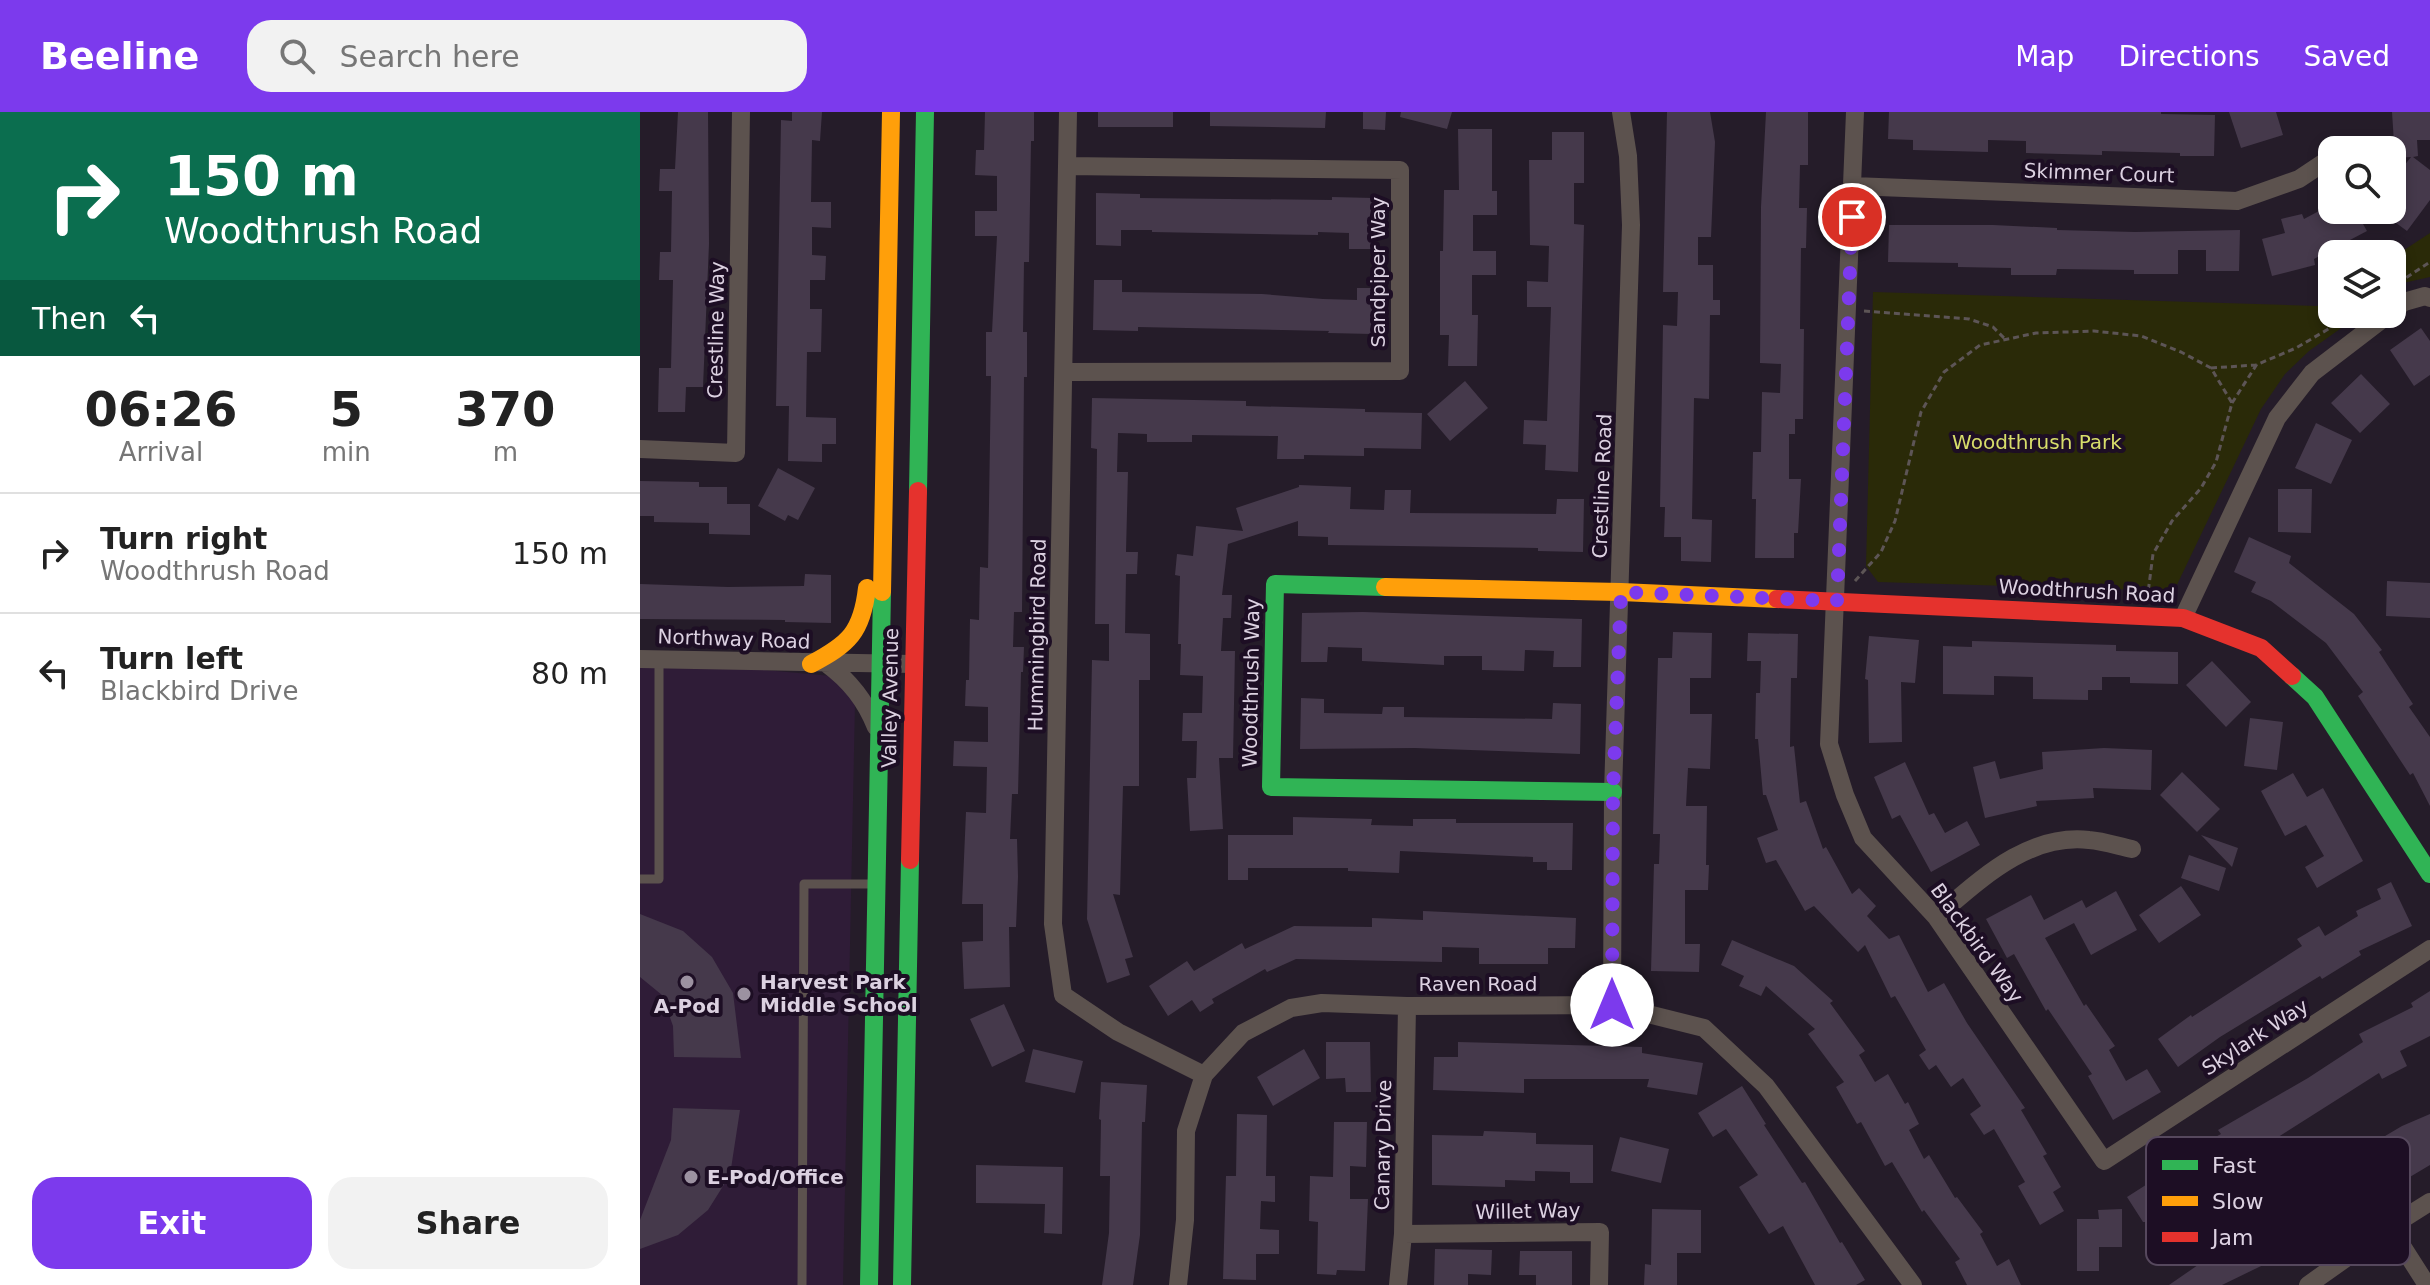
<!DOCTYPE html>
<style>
body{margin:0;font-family:"DejaVu Sans",sans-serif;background:#f2f2f2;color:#222;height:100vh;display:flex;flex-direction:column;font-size:30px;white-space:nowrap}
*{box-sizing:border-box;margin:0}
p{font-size:26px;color:#767676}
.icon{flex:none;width:44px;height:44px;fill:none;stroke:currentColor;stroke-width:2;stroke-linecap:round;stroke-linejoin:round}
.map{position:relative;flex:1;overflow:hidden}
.side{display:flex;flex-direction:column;background:#fff;width:640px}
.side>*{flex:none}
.top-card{background:#0b6e4f;color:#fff;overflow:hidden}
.tools{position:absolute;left:1678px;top:24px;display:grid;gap:16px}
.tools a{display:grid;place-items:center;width:88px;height:88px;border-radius:16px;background:#fff;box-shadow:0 4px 12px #0003;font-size:40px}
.pin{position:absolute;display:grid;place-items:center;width:68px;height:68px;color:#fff;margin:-34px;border:4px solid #fff;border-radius:50%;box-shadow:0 2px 8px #0007}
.me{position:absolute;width:88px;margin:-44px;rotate:0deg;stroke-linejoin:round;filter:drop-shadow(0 0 6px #0008)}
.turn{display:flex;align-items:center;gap:28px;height:168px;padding:0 32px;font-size:36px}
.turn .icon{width:104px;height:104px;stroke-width:2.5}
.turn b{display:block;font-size:56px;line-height:68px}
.then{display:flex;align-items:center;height:76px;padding:0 32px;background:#0003;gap:16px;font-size:30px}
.eta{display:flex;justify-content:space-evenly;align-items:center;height:136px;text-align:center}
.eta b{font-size:48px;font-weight:700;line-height:56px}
.primary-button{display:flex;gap:16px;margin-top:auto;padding:16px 32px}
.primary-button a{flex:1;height:92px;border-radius:24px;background:#7c3aed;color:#fff;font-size:32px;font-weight:700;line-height:92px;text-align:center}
.primary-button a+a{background:#f2f2f2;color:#222}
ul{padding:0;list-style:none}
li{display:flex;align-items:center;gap:24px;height:120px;padding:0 32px;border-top:2px solid #e0e0e0}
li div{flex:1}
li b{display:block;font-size:30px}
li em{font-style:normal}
header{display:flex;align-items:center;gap:48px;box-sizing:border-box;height:112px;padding:0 40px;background:#7c3aed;color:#fff}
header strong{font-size:38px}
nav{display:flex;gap:44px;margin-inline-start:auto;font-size:28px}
.search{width:560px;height:72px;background:#f2f2f2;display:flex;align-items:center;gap:20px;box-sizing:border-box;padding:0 28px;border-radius:24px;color:#767676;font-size:30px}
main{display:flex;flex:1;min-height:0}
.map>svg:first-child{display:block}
</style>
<header>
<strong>Beeline</strong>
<div class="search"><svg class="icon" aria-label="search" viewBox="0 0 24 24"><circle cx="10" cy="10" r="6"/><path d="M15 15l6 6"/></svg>Search here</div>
<nav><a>Map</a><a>Directions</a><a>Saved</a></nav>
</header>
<main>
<section class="side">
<div class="top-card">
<div class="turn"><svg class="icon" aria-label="right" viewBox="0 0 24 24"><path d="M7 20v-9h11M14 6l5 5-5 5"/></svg><div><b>150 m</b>Woodthrush Road</div></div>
<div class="then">Then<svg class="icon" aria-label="left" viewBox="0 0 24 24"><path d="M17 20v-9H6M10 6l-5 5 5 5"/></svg></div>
</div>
<div class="eta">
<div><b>06:26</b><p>Arrival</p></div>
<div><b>5</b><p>min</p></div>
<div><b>370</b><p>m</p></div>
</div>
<ul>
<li><svg class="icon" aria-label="right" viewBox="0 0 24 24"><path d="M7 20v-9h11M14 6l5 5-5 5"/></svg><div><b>Turn right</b><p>Woodthrush Road</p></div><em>150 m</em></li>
<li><svg class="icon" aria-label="left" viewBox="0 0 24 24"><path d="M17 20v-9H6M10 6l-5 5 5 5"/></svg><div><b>Turn left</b><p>Blackbird Drive</p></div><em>80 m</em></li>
</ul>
<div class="primary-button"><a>Exit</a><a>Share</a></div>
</section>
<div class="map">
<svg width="1790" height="1173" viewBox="0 0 1790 1173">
<rect width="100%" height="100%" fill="#251c29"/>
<path fill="#2f1c37" d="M0,547L192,564L215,591L203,1173H0Z"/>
<path fill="#2a2a08" d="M1790,121V165L1763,171L1752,179V146Z
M1233,180L1677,194L1692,185V202H1721L1669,239L1645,262L1621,297L1534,479L1238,470L1226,454Z"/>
<path fill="#45394b" d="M38,0H68L69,132L63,275H46L45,300H18L19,256H31L33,168H19L20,140H31L32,79H19L20,57H35Z
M152,0H182L180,29L172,28L171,90H191V116L172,115V143L186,144L185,168H170V197H182L181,240H167L166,305L196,306V332H182V350L148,349L149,294H136L141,8L152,9Z
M345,0H394V29H391L389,150H384L383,220H387V265H384L382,500H374L373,535H384L383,560H381L378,682H372L370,727H377L378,765L376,815H369L370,875L324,877L322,830L343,829V792H322L326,700L346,701L347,655L313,654L314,629L348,630V595L325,594L326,568H329L330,507L339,508L340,455L348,456L351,264H346V220H352L357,124H335V99H357V64L335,63L336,38H344Z
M458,0H533V15H458Z
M570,0H686L685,16L570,14Z
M723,0H746L745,18L723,17Z
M761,0H812L807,17L760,5Z
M1027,0H1070L1075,30L1071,125H1058V153H1073V188H1080V203H1070L1069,287L1054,286L1052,407L1072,408L1071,450L1041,449V425H1024L1025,395H1020L1023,213L1037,214L1038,180H1023Z
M1126,0H1168V53H1160L1159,96H1167L1166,136H1161L1160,217H1164L1163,307H1155V322H1149V367H1161L1158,421H1154V446H1115L1116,387H1112L1113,340H1121L1122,280L1140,281L1141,252L1120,251L1121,95Z
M1249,0H1521V2L1575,3L1574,44H1540V41L1462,39V43L1386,41V29L1348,28V40L1273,38V28L1248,27Z
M1589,0H1636L1643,23L1601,36Z
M1752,0H1790V28H1777L1778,44L1773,45L1790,58V88L1767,119L1752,108V69L1771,45L1755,46Z
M818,17H852V79H857V103H833V139H856V163H832V203H838L837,254H808L809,223H800V139H803L804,78H819Z
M912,20H944V71H934V112L944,113L938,360L905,358L906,333L883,332L884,308L907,309L911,195H887V169L908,170L909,134L890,133L889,48H912Z
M456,81L500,82V86L692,88V85L733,86V137H709V121L678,120V123L512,120V118H481V134L456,133Z
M1692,92V98H1715L1727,119L1674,147L1675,153L1632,164L1622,127L1645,121L1641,107L1662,102L1664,107Z
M1249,113H1353L1417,116V118L1495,120L1600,118L1599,159H1566V138H1538V162H1494V158L1417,157L1416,163H1371V156L1318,155V151L1248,150Z
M454,168H482V180L622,182L683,187L717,188V176H733L732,222L688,221L689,219L498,215V219L453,218Z
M1781,216L1790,229V263L1774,274L1750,238Z
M1721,262L1750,292L1720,321L1691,291Z
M825,269L848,296L810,329L787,302Z
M452,286L606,289V294L725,297V300L782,301L781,337L724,336V344L664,343V347H637L638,324L552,323V330H507V322L478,321L477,360H488L486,440H498L497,462H486L485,521L510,522V568H499V674H483L480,783L473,782L493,845L485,847L490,863L467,871L447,807L452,548L469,549V512H455L457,337L451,336Z
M1676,311L1712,328L1691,372L1655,356Z
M138,356L175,376L158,408L148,403L145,409L118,394Z
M0,369L59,370V375H87V392H110V423L69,422V411L14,410V404H0Z
M659,373L711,375L710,397L744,398L745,378H771L770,401L916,402L917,387H944L943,440L898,439V436L688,433V425L658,424V409L588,432L582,483H592L591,506H583L581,539H595L593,646H579L583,717L550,719L547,666H556L557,629H542L543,601H562L563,564L540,563L541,532H538L540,464L535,463L537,442L553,444L556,414L603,419L596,396L659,375Z
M1638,377H1672L1671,421L1638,420Z
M1609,425L1651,444L1649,451L1714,502L1742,538L1739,540L1773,592L1769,595L1790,625V694L1773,661L1770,663L1718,584L1723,580L1686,531L1631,489L1611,480L1616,470L1594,460Z
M165,462L191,463V511L145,510V508L0,507V472L88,475L164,474Z
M1747,469L1790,471V506L1746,504Z
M723,500L942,507L941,555H913L914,539L885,538L884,559L842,558V544H804V553L722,549V536L688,535L687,550H661L662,501Z
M1033,520L1072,521L1071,566H1050V602H1072L1070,657L1048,656L1046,694H1067L1066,753H1069L1068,778H1045V832H1060L1059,860L1011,859L1014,752H1019L1020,722H1013L1018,546H1032Z
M1108,521L1158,522L1157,566H1151L1150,635L1154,634L1160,691L1166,689L1183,737L1186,735L1212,782L1219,776L1236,794L1227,804L1249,827L1259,823L1288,880L1304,871L1327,911L1385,996L1381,998L1407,1042L1403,1044L1421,1075L1413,1080L1424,1099L1400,1113L1378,1074L1385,1070L1354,1017L1344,1023L1330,1002L1341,994L1323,966L1311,975L1296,953L1289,958L1279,943L1286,938L1255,884L1251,886L1225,833L1218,840L1174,794L1165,799L1136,748L1126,751L1117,726L1138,718L1126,683H1123L1118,627H1115L1116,581H1120L1121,549H1107Z
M1229,524L1279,528L1275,571L1261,570L1262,630L1229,631L1228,568L1225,567Z
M1332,529L1476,533V539L1538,540V572L1490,571V565H1462V578H1448V588L1393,587V565L1354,564V583L1303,582V534L1332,535Z
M1572,549L1611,590L1586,615L1546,573Z
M661,586L684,587V601L742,602L743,595H764V605L912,607L913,591L941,592L940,642L775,636L660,637Z
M1610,606L1643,610L1637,658L1604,654Z
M1464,636L1512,638L1511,678L1453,676L1454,686L1396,689L1397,694L1345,706L1333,655L1355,649L1360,667L1403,657L1402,640Z
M1265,650L1289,703L1294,701L1305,721L1327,709L1340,733L1291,760L1260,703L1252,707L1234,665Z
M1542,660L1580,697L1557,720L1520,683Z
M1653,661L1667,685L1683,676L1723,749L1677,776L1665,755L1684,744L1666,713L1645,724L1621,679Z
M653,705L732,707L731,713L773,714V707H816V711H933L932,758H907V750H893V745L760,739L759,761L708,759V756H608V768H588V723H653Z
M1561,723L1598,736L1592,755Z
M1549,743L1586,756L1579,779L1541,766Z
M1751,770L1772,814L1719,839L1721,843L1682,867L1680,864L1580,925L1538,955L1518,927L1551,903L1552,905L1662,834L1657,827L1679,814L1685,824L1718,804L1716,799L1741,787L1737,777Z
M1541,774L1561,803L1519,831L1499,803Z
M1476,779L1497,818L1451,843L1434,811L1405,826L1444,894L1446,892L1475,934L1469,938L1486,969L1507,957L1521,980L1473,1008L1448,964L1452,962L1408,897L1406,899L1374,842L1367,846L1346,807L1391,783L1404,808L1442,788L1446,796Z
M783,799L936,806L935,836H908V852H839V836L802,835V850L656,847L627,860L625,857L572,887L574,891L560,900L552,888L528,904L509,874L547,849L554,859L602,831L605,837L654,814L732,815V806L783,808Z
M0,802L43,819L72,845L93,881L101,946L34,945L33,914L22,883L0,865Z
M1092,828L1154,854L1193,889L1190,891L1225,939L1219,943L1235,970L1248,962L1265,992L1268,990L1279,1012L1269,1018L1284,1047L1289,1043L1315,1086L1317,1085L1343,1120L1340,1122L1357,1154L1369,1147L1381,1173H1327L1315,1150L1320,1147L1284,1098L1282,1100L1252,1050L1245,1054L1221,1010L1217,1012L1196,975L1204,970L1168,922L1175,917L1126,874L1121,884L1099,874L1104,864L1081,853Z
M1790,879V924L1760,939L1767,954L1742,967L1739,961L1635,1027L1639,1035L1602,1057L1598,1050L1569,1065L1578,1082L1556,1094L1550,1084L1508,1110H1503L1487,1085L1534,1055L1531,1049L1581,1022L1578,1018L1668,966L1723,930L1719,922L1773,895L1771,891Z
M364,892L385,939L352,955L330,907Z
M686,930H730L731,980H706L705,966L686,967Z
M818,930L1002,935V941L1063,951L1057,983L1007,975L1009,967H884V981L793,978L794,945H818Z
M393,937L443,949L435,981L385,970Z
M664,937L680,966L633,994L617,965Z
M461,970L507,973L505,1010H502L500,1123L493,1173H462L469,1121L470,1064H460L461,1008L459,1007Z
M1102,974L1126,1012L1124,1013L1162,1071L1165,1070L1200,1131L1202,1130L1225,1168L1216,1173H1175L1143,1114L1129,1122L1099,1075L1118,1063L1086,1017L1073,1025L1058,1001Z
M33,996L100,998L90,1063L68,1098L38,1123L0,1137V1108L31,1028Z
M597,1002L627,1003L626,1064H635V1090L621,1089L620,1117L639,1118V1142H616V1168L583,1167L586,1064H596Z
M1790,1002V1053L1748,1078L1745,1072L1687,1108L1692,1116L1654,1138L1582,1173H1529L1584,1135L1652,1100L1644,1087L1667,1074L1670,1080L1727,1043L1723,1037L1762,1014Z
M694,1010H727L726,1055L710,1054V1087H728L725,1159L697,1158L696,1163L677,1162L678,1110L669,1109L670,1064L693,1065Z
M844,1019L896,1021V1032L953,1033V1071H930V1060L895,1059V1069L865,1068V1075L792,1073V1023L843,1024Z
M980,1025L1029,1037L1021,1071L971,1059Z
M336,1053L423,1055L422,1122L404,1121L405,1092L336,1091Z
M1012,1097L1061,1098V1141H1037V1173H1004L1005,1152L1011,1153Z
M1482,1097V1135H1459V1159H1437V1107H1459L1458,1098Z
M795,1137L852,1138L851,1163L828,1162V1173H794Z
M880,1139H932V1173H896V1163H879Z"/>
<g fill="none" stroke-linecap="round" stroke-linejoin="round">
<path stroke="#5d5556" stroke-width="3" stroke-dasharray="6 4" stroke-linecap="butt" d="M1758,171L1790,150
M1224,199L1329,207L1353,215L1366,228
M1571,256L1616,253L1656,236L1714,202
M1592,291L1617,252
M1215,469L1241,440L1255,409L1281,300L1304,260L1340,233L1396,221L1454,219L1501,224L1541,240L1571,256L1592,291L1576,350L1561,376L1532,409L1513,442L1508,481"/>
<path stroke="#5c524e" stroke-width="9" d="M0,767H19V547
M162,1173L164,772H233"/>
<path stroke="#5c524e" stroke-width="18" d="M428,0L413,812L423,883L478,920L564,963
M1215,0L1189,632L1205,683L1223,726L1296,805L1464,1049L1790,837
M1213,74L1597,89L1659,67L1692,45
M1752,199L1764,190L1785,184L1790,186
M425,260L760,259V58L427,54
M0,337L96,341L101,0
M1543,506L1637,306L1672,261L1749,202
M0,547L273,552
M187,552C210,569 225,588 236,615
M1296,805C1339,769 1387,721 1449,728C1463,729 1478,734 1492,737
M972,893L973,680L991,113L988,44L981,0
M1750,1115L1787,1173
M763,1122L960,1120L959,1173
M538,1173L545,1108L546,1019L564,963L603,921L651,896L682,891L767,894L972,893L1064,916L1126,974L1273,1173
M758,1173L763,1122L767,894
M1668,1173L1750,1115L1790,1090"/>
<path stroke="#30b455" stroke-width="18" d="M278,379L285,0
M745,475L635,472L631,675L973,680
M1652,564L1675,585L1790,762
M229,1173L242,480
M262,1173L270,748"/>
<path stroke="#ff9f0a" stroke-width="18" d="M745,475L981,480L1137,487
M242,480L251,0
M171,552C209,532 222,520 227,476"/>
<path stroke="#e5322d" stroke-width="18" d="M1137,487L1543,506L1621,536L1652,564
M270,748L278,379"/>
</g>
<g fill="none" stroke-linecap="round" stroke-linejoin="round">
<path stroke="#7c3aed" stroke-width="14" stroke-dasharray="0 25.2" d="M972,893L973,680L981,480L1197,489L1212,105"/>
</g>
<g fill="#9c92a1" stroke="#1d0e24" stroke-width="3">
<circle cx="47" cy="870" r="8"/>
<circle cx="104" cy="882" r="8"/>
<circle cx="51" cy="1065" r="8"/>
</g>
<g text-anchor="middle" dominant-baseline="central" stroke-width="8" stroke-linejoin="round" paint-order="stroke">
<g font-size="20" fill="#dcd1e1" stroke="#1d0e24">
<text transform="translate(1459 61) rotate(2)">Skimmer Court</text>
<text transform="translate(738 160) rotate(-90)">Sandpiper Way</text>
<text transform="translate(76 218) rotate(-89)">Crestline Way</text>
<text transform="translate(962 374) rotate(-88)">Crestline Road</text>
<text transform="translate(1447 479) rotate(3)">Woodthrush Road</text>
<text transform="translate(397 523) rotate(-89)">Hummingbird Road</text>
<text transform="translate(94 527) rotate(2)">Northway Road</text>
<text transform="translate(611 571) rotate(-89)">Woodthrush Way</text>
<text transform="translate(250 586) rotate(-89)">Valley Avenue</text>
<text transform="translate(1337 831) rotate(54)">Blackbird Way</text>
<text x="838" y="872">Raven Road</text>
<text transform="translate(1615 925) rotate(-33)">Skylark Way</text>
<text transform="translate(743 1033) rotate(-89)">Canary Drive</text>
<text transform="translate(888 1099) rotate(-1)">Willet Way</text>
</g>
<g font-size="20" fill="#d7dd6a" stroke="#1d0e24">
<text x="1397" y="330">Woodthrush Park</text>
</g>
<g font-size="20" font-weight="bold" fill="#dcd1e1" stroke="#1d0e24" text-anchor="start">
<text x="120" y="870">Harvest Park<tspan x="120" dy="23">Middle School</tspan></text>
<text x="47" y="894" text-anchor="middle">A-Pod</text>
<text x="67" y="1065">E-Pod/Office</text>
</g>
</g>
<rect x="1506" y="1025" width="264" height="128" rx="12" fill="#1d0e24" stroke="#56485d" stroke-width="2"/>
<rect x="1522" y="1048" width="36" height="10" fill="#30b455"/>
<rect x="1522" y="1084" width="36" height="10" fill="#ff9f0a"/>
<rect x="1522" y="1120" width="36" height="10" fill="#e5322d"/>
<g font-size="22" fill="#dcd1e1">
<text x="1572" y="1061">Fast</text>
<text x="1572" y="1097">Slow</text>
<text x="1572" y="1133">Jam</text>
</g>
</svg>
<div class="tools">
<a><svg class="icon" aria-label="search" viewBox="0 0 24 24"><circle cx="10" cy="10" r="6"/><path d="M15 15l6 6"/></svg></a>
<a><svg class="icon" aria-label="layers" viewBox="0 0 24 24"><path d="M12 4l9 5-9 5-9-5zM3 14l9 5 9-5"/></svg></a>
</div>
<div class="pin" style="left:1212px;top:105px;background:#d93025"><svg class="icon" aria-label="arrive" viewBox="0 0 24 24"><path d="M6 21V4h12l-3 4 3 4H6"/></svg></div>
<svg class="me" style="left:972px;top:893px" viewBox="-20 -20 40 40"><circle r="19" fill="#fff"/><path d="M0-13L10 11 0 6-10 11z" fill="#7c3aed"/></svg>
</div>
</main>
